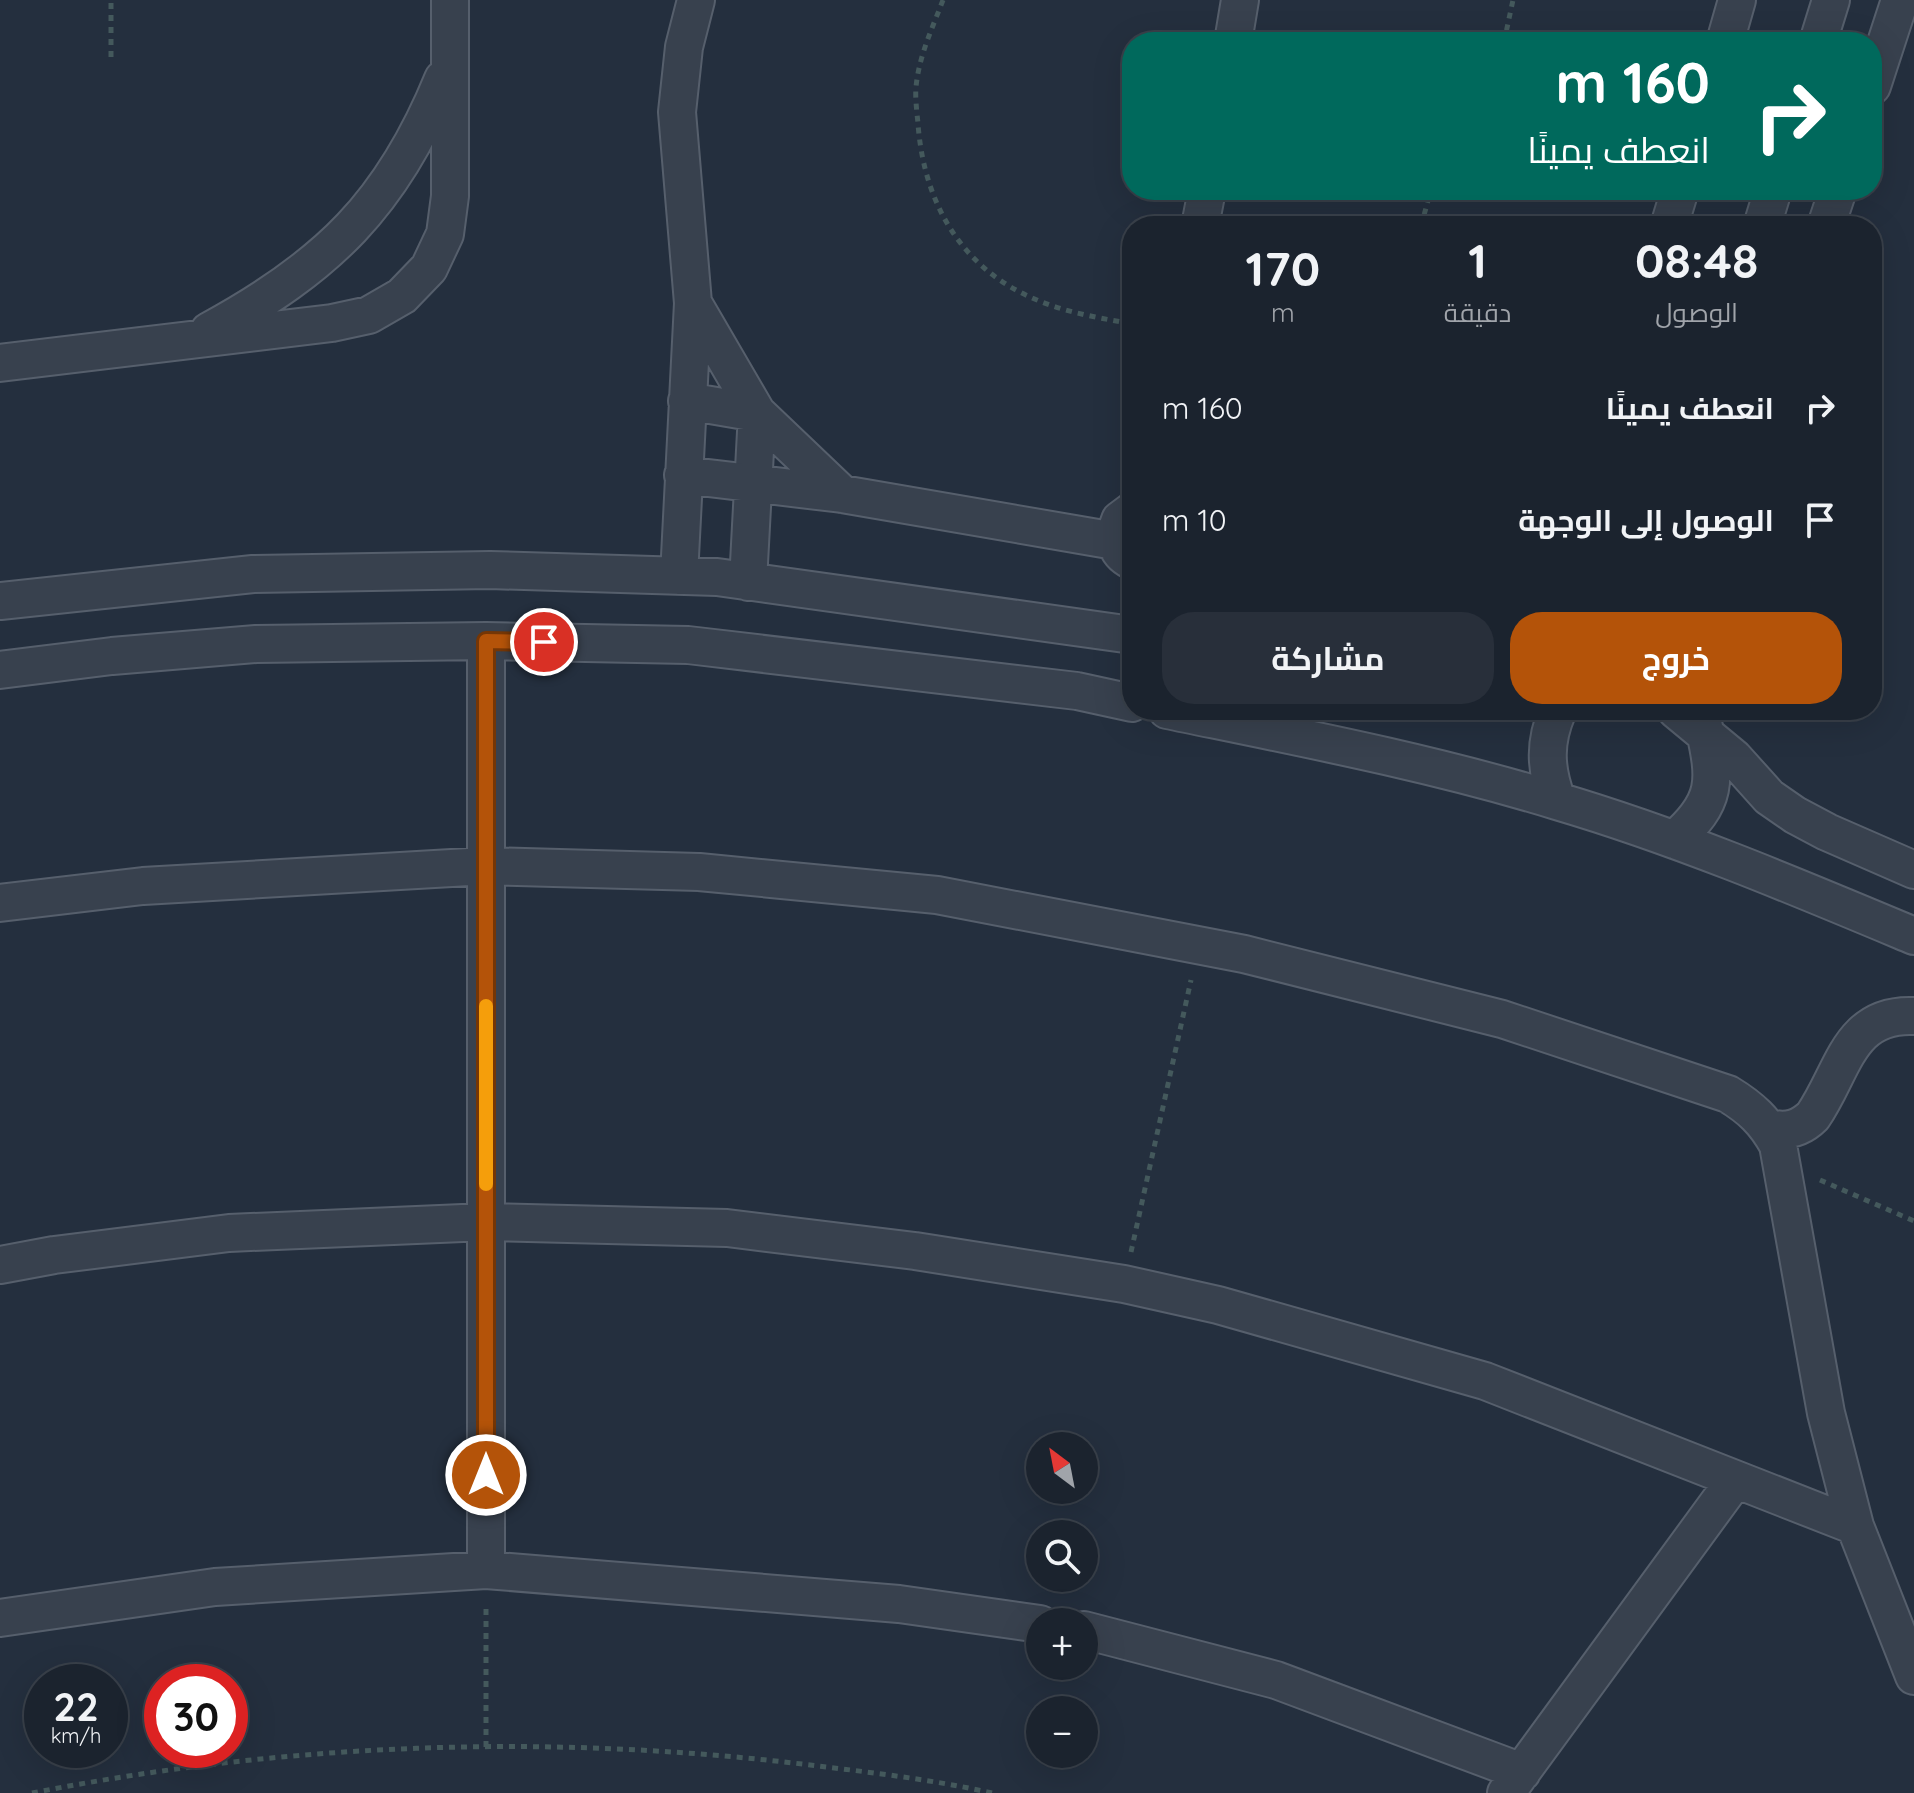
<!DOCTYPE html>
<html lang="ar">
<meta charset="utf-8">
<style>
body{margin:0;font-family:Quicksand,Cairo,sans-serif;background:#282f3a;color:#f1f3f6;direction:rtl;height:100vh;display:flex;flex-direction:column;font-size:30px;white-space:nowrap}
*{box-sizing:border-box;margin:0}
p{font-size:26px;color:#a0a4aa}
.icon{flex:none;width:44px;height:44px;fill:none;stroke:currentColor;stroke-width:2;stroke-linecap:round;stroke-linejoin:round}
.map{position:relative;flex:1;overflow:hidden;direction:ltr}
.side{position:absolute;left:1122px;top:216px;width:760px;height:504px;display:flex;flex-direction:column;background:#1b232e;border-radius:32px;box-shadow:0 8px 32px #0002,0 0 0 2px #39404a;direction:rtl}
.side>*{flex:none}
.banner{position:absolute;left:1122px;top:32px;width:760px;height:168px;border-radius:32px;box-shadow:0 8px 32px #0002,0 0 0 2px #39404a;direction:rtl;background:#00695c;color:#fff;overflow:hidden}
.needle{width:52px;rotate:328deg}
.controls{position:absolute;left:1026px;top:1432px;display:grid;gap:16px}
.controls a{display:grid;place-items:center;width:72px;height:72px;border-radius:50%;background:#1b232e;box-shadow:0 8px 32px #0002,0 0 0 2px #39404a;font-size:40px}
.speed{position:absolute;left:24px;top:1664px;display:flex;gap:16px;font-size:40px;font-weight:700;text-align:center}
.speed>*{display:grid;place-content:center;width:104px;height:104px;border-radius:50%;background:#1b232e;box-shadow:0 8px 32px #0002,0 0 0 2px #39404a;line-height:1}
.speed small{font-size:20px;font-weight:400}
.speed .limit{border:12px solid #d22;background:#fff;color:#111}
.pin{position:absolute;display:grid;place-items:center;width:68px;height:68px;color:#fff;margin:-34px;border:4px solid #fff;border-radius:50%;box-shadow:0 2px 8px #0007}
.me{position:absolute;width:88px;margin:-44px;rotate:0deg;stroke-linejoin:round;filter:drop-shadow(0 0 6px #0008)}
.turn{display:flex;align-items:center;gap:28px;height:168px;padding:0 40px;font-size:36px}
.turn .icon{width:104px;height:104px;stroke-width:2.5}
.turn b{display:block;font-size:56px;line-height:68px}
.eta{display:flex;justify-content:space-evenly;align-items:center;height:136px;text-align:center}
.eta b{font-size:48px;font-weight:700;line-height:56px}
.primary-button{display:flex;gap:16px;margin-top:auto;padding:16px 40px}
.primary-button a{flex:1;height:92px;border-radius:32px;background:#b45309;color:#fff;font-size:32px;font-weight:700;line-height:92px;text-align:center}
.primary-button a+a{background:#282f3a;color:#f1f3f6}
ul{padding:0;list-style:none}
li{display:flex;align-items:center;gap:24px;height:112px;padding:0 40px}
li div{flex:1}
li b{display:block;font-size:30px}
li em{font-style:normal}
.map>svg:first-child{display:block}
</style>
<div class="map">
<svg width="1914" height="1793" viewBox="0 0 1914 1793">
<rect width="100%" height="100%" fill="#242f3e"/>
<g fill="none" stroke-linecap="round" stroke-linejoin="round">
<g stroke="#565f6c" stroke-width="40">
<path id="minor" d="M696,0L684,47L677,112L693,303L757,413L842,494
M1233,42L1240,0
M1725,42L1737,0
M1818,42L1831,0
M1872,86L1900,0
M1200,226L1207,190
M1669,226L1680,190
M1762,226L1773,190
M1826,226L1838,190
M209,331C327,267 392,204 443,79
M0,363L332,323L369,315L402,296L429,268L445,234L450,196V0
M687,401L757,413L748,582
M683,475L842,494L1115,541
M1132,511L1120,520C1113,537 1114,552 1132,561
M679,576L693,303
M0,601L253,574L490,570L717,577L1132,635
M0,670L112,656L256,644L486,641L688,645L1077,691L1132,703
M1167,710C1298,737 1429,762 1557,801C1679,837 1797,887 1914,936
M1676,710L1734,758L1769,797L1795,815L1827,832L1914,870
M1557,800C1545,768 1544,742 1558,710
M1674,840C1718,802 1716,780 1704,727
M0,903L143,886L486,866L699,872L937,895L1244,954L1502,1019L1728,1094C1751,1108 1765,1121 1778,1145L1826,1413L1855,1526L1914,1676
M1769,1128C1787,1132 1800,1129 1813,1116C1844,1071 1848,1013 1914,1016
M0,1265L54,1255L229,1233L486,1222L727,1228L915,1251L1124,1284L1218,1305L1485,1381L1855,1526
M486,1570V641
M0,1618L215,1587L486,1570L899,1604L1040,1624
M1084,1630L1276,1680L1522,1772
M1506,1793L1735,1480"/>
</g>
<path stroke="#44595c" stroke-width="5" stroke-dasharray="6 6" stroke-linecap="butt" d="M943,0C932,29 919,56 916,87C915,99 917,112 918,124C924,203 961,269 1037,300C1067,313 1101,318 1132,324
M1504,42L1513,0
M111,57V0
M1421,226L1431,190
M1820,1180L1914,1221
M1131,1252L1191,980
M486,1747V1604
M32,1793C291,1742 556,1733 818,1766C876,1773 934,1780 992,1793"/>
<use href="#minor" stroke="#38414e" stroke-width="36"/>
</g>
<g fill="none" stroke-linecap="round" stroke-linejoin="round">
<g stroke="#753606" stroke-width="20">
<path id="route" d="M486,1475V641L544,642"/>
</g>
<use href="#route" stroke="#b45309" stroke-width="14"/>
<path stroke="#f59e0b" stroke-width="14" d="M486,1006V1184"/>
</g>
</svg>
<div class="controls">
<a><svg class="needle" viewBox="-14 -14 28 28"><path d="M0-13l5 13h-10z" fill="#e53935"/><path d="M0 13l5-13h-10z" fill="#a0a4aa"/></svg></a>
<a><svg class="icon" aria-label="search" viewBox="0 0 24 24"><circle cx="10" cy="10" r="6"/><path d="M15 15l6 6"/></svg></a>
<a>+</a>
<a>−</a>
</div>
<div class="speed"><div>22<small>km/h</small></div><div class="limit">30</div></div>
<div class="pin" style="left:544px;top:642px;background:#d93025"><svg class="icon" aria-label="arrive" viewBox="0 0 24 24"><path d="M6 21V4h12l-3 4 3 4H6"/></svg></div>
<svg class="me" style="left:486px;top:1475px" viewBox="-20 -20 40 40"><circle r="17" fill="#b45309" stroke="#fff" stroke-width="3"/><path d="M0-11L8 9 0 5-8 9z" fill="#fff"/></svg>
<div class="banner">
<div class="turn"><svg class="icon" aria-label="right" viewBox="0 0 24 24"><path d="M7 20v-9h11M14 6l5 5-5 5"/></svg><div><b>160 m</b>انعطف يمينًا</div></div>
</div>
<section class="side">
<div class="eta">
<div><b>08:48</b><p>الوصول</p></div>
<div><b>1</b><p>دقيقة</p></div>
<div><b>170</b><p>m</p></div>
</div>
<ul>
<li><svg class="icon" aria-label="right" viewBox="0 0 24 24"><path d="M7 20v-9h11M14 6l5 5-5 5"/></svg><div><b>انعطف يمينًا</b></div><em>160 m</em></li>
<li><svg class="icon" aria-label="arrive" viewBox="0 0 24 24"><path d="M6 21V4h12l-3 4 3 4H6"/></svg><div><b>الوصول إلى الوجهة</b></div><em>10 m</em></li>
</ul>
<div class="primary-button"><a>خروج</a><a>مشاركة</a></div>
</section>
</div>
